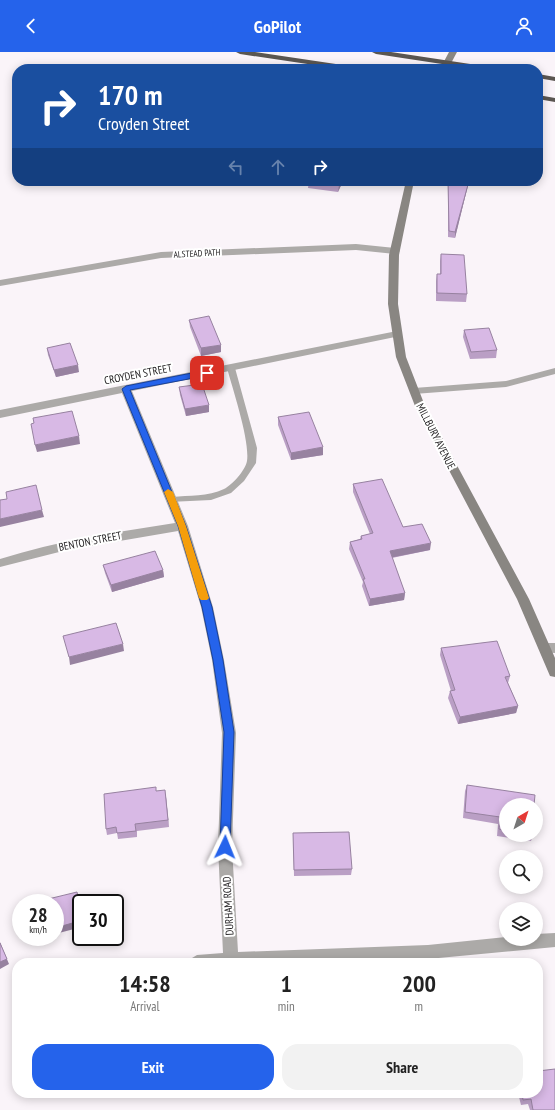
<!DOCTYPE html>
<style>
body{margin:0;font-family:"PT Sans Narrow",sans-serif;background:#f2f2f2;color:#222;height:100vh;display:flex;flex-direction:column;font-size:15px;white-space:nowrap}
*{box-sizing:border-box;margin:0}
p{font-size:13px;color:#767676}
.icon{flex:none;width:22px;height:22px;fill:none;stroke:currentColor;stroke-width:2;stroke-linecap:round;stroke-linejoin:round}
.map{position:relative;flex:1;overflow:hidden}
.details{position:absolute;left:12px;top:906px;width:531px;height:140px;display:flex;flex-direction:column;background:#fff;border-radius:16px;box-shadow:0 2px 10px #0003}
.details>*{flex:none}
.hud{position:absolute;left:12px;top:12px;width:531px;height:122px;border-radius:16px;box-shadow:0 2px 10px #0003;background:#1a4fa0;color:#fff;overflow:hidden}
.needle{width:26px;rotate:39deg}
.controls{position:absolute;left:499px;top:746px;display:grid;gap:8px}
.controls a{display:grid;place-items:center;width:44px;height:44px;border-radius:50%;background:#fff;box-shadow:0 2px 10px #0003;font-size:20px}
.speed{position:absolute;left:12px;top:842px;display:flex;gap:8px;font-size:20px;font-weight:700;text-align:center}
.speed>*{display:grid;place-content:center;width:52px;height:52px;border-radius:50%;background:#fff;box-shadow:0 2px 10px #0003;line-height:1}
.speed small{font-size:10px;font-weight:400}
.speed .limit{border:2px solid #111;border-radius:6px;background:#fff;color:#111}
.pin{position:absolute;display:grid;place-items:center;width:34px;height:34px;color:#fff;margin:-17px;border-radius:8px;box-shadow:0 2px 6px #0006}
.me{position:absolute;width:44px;margin:-22px;rotate:2deg;stroke-linejoin:round;filter:drop-shadow(0 0 3px #0008)}
.turn{display:flex;align-items:center;gap:14px;height:84px;padding:0 20px;font-size:18px}
.turn .icon{width:52px;height:52px;stroke-width:2.5}
.turn b{display:block;font-size:28px;line-height:34px}
.lanes{display:flex;align-items:center;height:38px;padding:0 20px;background:#0003;justify-content:center;gap:20px;direction:ltr}
.lanes .off{opacity:.35}
.eta{display:flex;justify-content:space-evenly;align-items:center;height:68px;text-align:center}
.eta b{font-size:24px;font-weight:700;line-height:28px}
.button{display:flex;gap:8px;margin-top:auto;padding:8px 20px}
.button a{flex:1;height:46px;border-radius:16px;background:#2563eb;color:#fff;font-size:16px;font-weight:700;line-height:46px;text-align:center}
.button a+a{background:#f2f2f2;color:#222}
header{display:flex;justify-content:space-between;align-items:center;height:52px;padding:0 20px;background:#2563eb;color:#fff;font-size:18px;font-weight:700}
.map>svg:first-child{display:block}
</style>
<header><svg class="icon" aria-label="back" viewBox="0 0 24 24"><path d="M15 5l-7 7 7 7"/></svg>GoPilot<svg class="icon" aria-label="person" viewBox="0 0 24 24"><circle cx="12" cy="8" r="4"/><path d="M4 21q1-7 8-7t8 7"/></svg></header>
<div class="map">
<svg width="555" height="1058" viewBox="0 0 555 1058">
<rect width="100%" height="100%" fill="#faf4f9"/>
<g fill="none" stroke-linecap="round" stroke-linejoin="round">
<path fill="#acaaa8" fill-rule="evenodd" d="M231,313L235,316L257,396L256,411L244,429L231,441L211,448L169,450L167,448L169,446L172,445C189,443 208,445 224,437C232,433 245,419 247,409C250,389 233,338 227,316Z
M555,316V322L506,335L414,342L410,339L414,336L506,329Z"/>
<path fill="#acaaa8" fill-rule="evenodd" d="M356,192L395,196L400,199L395,202L356,198L161,206L0,234V228L161,200Z
M397,279L402,282L400,284L132,339L188,474L213,555L224,608L236,681L232,795L238,900L428,893L506,885V887H536V882L555,881V895L428,907L342,911H189L192,906L197,903L223,901L218,795L222,681L212,608L201,555L178,479L67,498L0,515V507C57,489 116,480 175,471L122,341L0,366V358Z
M545,591H555V601L541,600L539,596L541,592Z"/>
<path fill="#898682" fill-rule="evenodd" d="M449,0H457L448,17H440Z
M406,129H414L399,203L398,252L406,305L425,354L529,547L555,606V625L550,624L517,547L415,354L396,305L388,252L389,203Z"/>
<path fill="#5a5651" fill-rule="evenodd" d="M236,0H255L356,15L360,17H341L240,2Z
M372,0H391L490,15L494,17H475L376,2Z
M538,22L555,25V29L538,26Z
M538,43L555,46V50L538,47Z"/>
</g>
<path fill="#ba9fc5" d="M309,129H343L338,140L308,136Z
M448,129H469L455,186L448,185Z
M441,202L467,242L466,250L436,249V229L437,222H440V209Z
M189,268L221,300L201,304L190,275Z
M464,278L497,298L496,306L470,307L463,285Z
M47,296L79,320L56,325L48,303Z
M179,335L209,360L186,364L180,343Z
M278,365L323,403L291,408L278,373Z
M353,432L430,498L392,506L405,541L404,548L369,554L362,534L363,530L349,497L350,490L360,487L361,484L370,482L353,440Z
M103,513L163,518L164,525L112,540L105,521Z
M441,596L510,624L508,631L518,654L516,661L458,672L448,646L450,639H451L440,603Z
M467,733L506,753V783H533L531,789L497,784L498,772L463,766L465,739Z
M156,739L166,745L169,775L137,779V785L118,787L117,781L107,783L106,777Z
M293,781L352,817L351,823L294,824Z
M224,1041H260V1044L224,1043Z
M518,1041H538L555,1058H530L528,1052L521,1053Z"/>
<path fill="#9782a0" d="M340,129H343L338,140L339,133Z
M469,129L455,186V180Z
M221,293V300L201,304V296Z
M78,313L79,320L56,325L54,318Z
M209,353V360L186,364L185,357Z
M79,384L80,392L37,400L35,393Z
M323,395V403L291,408V401Z
M42,458L44,465L0,475V467Z
M431,491L430,498L389,506L390,499Z
M163,518L164,525L112,540L111,533Z
M405,541L404,548L369,554L370,547Z
M123,592L124,599L70,613L69,605Z
M518,654L516,661L458,672L460,665Z
M165,738L166,745L169,775L168,768Z
M77,840L79,846L81,856V861Z
M81,867V874L77,875L78,876L55,882V876Z
M0,890L9,912L0,917Z"/>
<path fill="#d8b9e5" stroke="#9782a0" d="M310,129H340L339,133Z
M448,129H469L455,180L449,179Z
M441,202L464,203L467,242L437,241V222H441Z
M209,264L221,293L201,296L189,268Z
M489,276L497,298L471,300L464,278Z
M70,291L78,313L54,318L47,296Z
M202,332L209,353L185,357L179,335Z
M72,359L79,384L35,393L31,372L34,371L33,366Z
M309,360L323,395L291,401L278,365Z
M382,427L403,475L422,472L431,491L390,499L405,541L370,547L363,527H365L350,490L362,487L361,484L373,481L353,432Z
M36,433L42,458L0,467V448L7,447L6,440Z
M155,499L163,518L111,533L103,513Z
M116,571L123,592L69,605L63,584Z
M497,589L510,624L505,625L518,654L460,665L450,639L455,638L441,596Z
M467,733L535,743L534,753H506V778L499,777L500,765L465,760Z
M156,735V739L165,738L168,768L135,772L136,779L117,781L116,775L106,777L104,742Z
M349,780L352,817L294,818L293,781Z
M77,840L81,861V867L75,869L76,870L55,876V851H44V848Z
M0,891L7,907L0,910Z
M555,1017V1058H533L531,1047L523,1048L522,1041H538V1019Z"/>
<path fill="#2563eb" stroke="#184099" d="M207,318L210,319V323L130,338L186,474L212,555L223,608L234,680L230,795L229,798L225,800L221,798L220,795L224,680L213,608L202,555L178,474L122,337L126,334Z"/>
<path fill="#f59e0b" d="M168,437L173,440L186,474L209,546L207,548H201L199,546L178,474L164,440Z"/>
<g text-anchor="middle" dominant-baseline="central" stroke-width="4" stroke-linejoin="round" paint-order="stroke">
<g font-size="9" fill="#232123" stroke="#fff">
<text transform="translate(197 201) rotate(-3)">ALSTEAD PATH</text>
</g>
<g font-size="11" fill="#232123" stroke="#fff">
<text transform="translate(138 322) rotate(-11)">CROYDEN STREET</text>
<text transform="translate(436 384) rotate(63)">MILLBURY AVENUE</text>
<text transform="translate(90 489) rotate(-11)">BENTON STREET</text>
<text transform="translate(228 854) rotate(-93)">DURHAM ROAD</text>
</g>
</g>
</svg>
<div class="controls">
<a><svg class="needle" viewBox="-14 -14 28 28"><path d="M0-13l5 13h-10z" fill="#e53935"/><path d="M0 13l5-13h-10z" fill="#767676"/></svg></a>
<a><svg class="icon" aria-label="search" viewBox="0 0 24 24"><circle cx="10" cy="10" r="6"/><path d="M15 15l6 6"/></svg></a>
<a><svg class="icon" aria-label="layers" viewBox="0 0 24 24"><path d="M12 4l9 5-9 5-9-5zM3 14l9 5 9-5"/></svg></a>
</div>
<div class="speed"><div>28<small>km/h</small></div><div class="limit">30</div></div>
<div class="pin" style="left:207px;top:321px;background:#d93025"><svg class="icon" aria-label="arrive" viewBox="0 0 24 24"><path d="M6 21V4h12l-3 4 3 4H6"/></svg></div>
<svg class="me" style="left:225px;top:795px" viewBox="-20 -20 40 40"><path d="M0-17L14 15 0 8-14 15z" fill="#2563eb" stroke="#fff" stroke-width="4"/></svg>
<div class="hud">
<div class="turn"><svg class="icon" aria-label="right" viewBox="0 0 24 24"><path d="M7 20v-9h11M14 6l5 5-5 5"/></svg><div><b>170 m</b>Croyden Street</div></div>
<div class="lanes"><svg class="icon off" aria-label="left" viewBox="0 0 24 24"><path d="M17 20v-9H6M10 6l-5 5 5 5"/></svg><svg class="icon off" aria-label="ahead" viewBox="0 0 24 24"><path d="M12 20V5M6 11l6-6 6 6"/></svg><svg class="icon" aria-label="right" viewBox="0 0 24 24"><path d="M7 20v-9h11M14 6l5 5-5 5"/></svg></div>
</div>
<section class="details">
<div class="eta">
<div><b>14:58</b><p>Arrival</p></div>
<div><b>1</b><p>min</p></div>
<div><b>200</b><p>m</p></div>
</div>
<div class="button"><a>Exit</a><a>Share</a></div>
</section>
</div>
